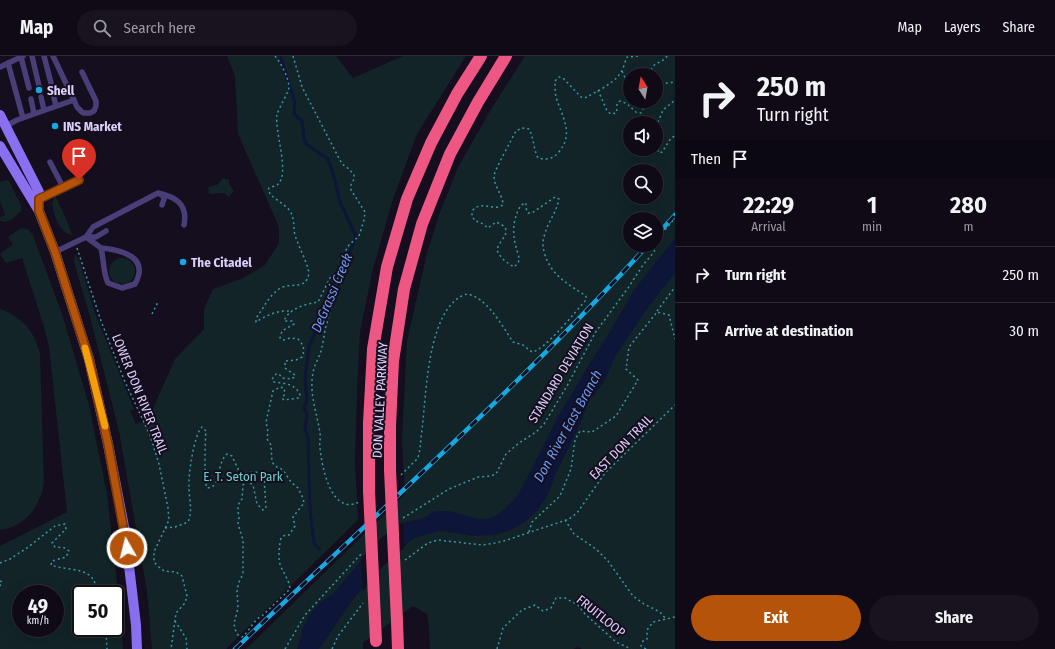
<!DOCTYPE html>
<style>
body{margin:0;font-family:"Fira Sans Condensed",sans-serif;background:#18131f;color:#f1f3f6;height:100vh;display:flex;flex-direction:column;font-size:15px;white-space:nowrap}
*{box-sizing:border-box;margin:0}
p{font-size:13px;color:#9b9aa1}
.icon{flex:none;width:22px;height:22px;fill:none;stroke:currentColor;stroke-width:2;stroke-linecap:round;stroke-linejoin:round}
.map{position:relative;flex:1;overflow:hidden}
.sheet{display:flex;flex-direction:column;background:#0f0a16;width:380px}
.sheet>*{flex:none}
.guide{background:#0f0a16;color:#f1f3f6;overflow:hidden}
.needle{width:26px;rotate:349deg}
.controls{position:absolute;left:623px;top:12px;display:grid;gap:8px}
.controls a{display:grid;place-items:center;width:40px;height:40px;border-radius:50%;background:#0f0a16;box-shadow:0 4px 16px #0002,0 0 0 1px #2f2b35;font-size:20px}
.speed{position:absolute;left:12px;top:529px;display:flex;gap:8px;font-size:20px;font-weight:700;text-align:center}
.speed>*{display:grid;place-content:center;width:52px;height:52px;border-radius:50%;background:#0f0a16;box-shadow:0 4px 16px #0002,0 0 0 1px #2f2b35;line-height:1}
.speed small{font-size:10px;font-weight:400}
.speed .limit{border:2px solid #111;border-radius:6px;background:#fff;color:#111}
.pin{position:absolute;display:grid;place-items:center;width:34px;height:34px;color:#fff;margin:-41px -17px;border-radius:50% 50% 50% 0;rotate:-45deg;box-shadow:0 0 4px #0007}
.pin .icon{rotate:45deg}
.me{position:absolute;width:44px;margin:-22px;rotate:352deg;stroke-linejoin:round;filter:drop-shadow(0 0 3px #0008)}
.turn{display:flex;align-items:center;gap:14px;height:84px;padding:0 16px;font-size:18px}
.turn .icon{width:52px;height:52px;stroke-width:2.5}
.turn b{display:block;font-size:28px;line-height:34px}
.then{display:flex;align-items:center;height:38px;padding:0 16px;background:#0003;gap:8px;font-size:15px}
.eta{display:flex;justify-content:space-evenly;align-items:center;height:68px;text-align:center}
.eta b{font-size:24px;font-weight:700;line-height:28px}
.action{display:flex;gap:8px;margin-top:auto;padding:8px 16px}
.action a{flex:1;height:46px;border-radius:24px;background:#b45309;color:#fff;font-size:16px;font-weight:700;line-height:46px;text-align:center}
.action a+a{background:#18131f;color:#f1f3f6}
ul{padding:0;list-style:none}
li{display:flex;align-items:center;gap:12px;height:56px;padding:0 16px;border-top:1px solid #2f2b35}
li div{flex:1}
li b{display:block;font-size:15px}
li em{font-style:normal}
header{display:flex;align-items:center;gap:24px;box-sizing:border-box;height:56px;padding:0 20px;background:#0f0a16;border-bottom:1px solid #2f2b35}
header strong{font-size:19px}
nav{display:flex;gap:22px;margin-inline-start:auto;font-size:14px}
.search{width:280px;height:36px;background:#18131f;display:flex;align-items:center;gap:10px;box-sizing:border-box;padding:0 14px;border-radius:22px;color:#9b9aa1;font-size:15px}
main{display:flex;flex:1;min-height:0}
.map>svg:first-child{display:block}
</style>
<header>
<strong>Map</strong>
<div class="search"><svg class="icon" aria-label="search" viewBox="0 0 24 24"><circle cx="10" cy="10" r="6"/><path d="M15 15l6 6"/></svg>Search here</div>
<nav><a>Map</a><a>Layers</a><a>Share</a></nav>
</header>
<main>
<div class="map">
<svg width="675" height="593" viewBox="0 0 675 593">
<rect width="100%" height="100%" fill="#140e1e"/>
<path fill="#122427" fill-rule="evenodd" d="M227,0H336L353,22L403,0H466L417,78L393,143L373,213L360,276L357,335L355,406L358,464L226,593H152L147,535L119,375L90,261L74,206L75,198L79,204L91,243L94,255L134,353L130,355L136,368L147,365L151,357L175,303L204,273V253L213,233L243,222L265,209L279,187V171L238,78L235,20Z
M525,0H675V593H582L579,591L573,593H430L429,571L427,558L413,550L363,587V593H246L405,438L402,383L407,285L427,197L440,156L458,111L493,50ZM630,19H656V45H630ZM630,67H656V93H630ZM630,115H656V141H630ZM630,163H656V189H630Z
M223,122L229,124V128L234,135L229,141L224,137L209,138L208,131L217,129Z
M6,124L9,125L21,149V155C15,161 9,168 0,165V161L5,159L0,145V126Z
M55,139L67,165L72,179C59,177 54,159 52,148Z
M21,172L29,174L33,179L63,261L89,349L95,379L107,437L119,546L123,593H0V490L67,456L49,291L44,271L22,202L6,207L0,198L13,188L8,181ZM21,538H55V572H21ZM81,538H115V572H81Z
M109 215a13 13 0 1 1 26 0a13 13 0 1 1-26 0Z
M0,253C22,261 35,275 40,298L44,427C40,451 25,471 0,474Z"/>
<path fill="#0d1538" d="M675,182V217L646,254L616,299L604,326L589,345L578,372L555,419L548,438L538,454L523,467L509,475L494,479L473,480L457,477L440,475L414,482L381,510L352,545L322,589L318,593H297C300,586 301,579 303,572C308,559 319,545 332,539C353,516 375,484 403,468C410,464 418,464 426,461C430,459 426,460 431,457C434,455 441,455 445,455C456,455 467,461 478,463C495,466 510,449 519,437L559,359L587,312L611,274L635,233Z"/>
<path fill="#140e1e" d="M403,466L404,492L382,511L363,535L361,503L380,483Z"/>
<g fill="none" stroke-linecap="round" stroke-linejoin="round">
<path stroke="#0d1538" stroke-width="3" d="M280,0L295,47L294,58L302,65L304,83L306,88L328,103L335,124L340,146L356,180L337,231L309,290L305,322L307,344L304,352L307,358L305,373L308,382L310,454L314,487L319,493"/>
<path stroke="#3998a5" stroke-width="1.5" stroke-dasharray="2 3" stroke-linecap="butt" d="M275,0C282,9 288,20 289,31C289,36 279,51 277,59C274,74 291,119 277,129C275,130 271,131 269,132L268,134C272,143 284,147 290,155C295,163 293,171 295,179C299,192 306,203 309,217C306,236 290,225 279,233C272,238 267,245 263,252C260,257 256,260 256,266C265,260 278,254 289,255L290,256
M293,0L302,31L342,108L349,113L354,119V123L351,129V134L365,156L364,164L359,180L349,189L346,194L345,208L338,218
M622,15L630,33
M650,19C652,4 661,9 667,0
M656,27L659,28L675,26
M598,34L607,55L611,58L616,57L617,53V48L620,45C628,47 631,52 637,57H641L643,53L637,45
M656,71L663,54L675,44
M656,89L659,97L662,96L671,82L675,80
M77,192L101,265L125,326L150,379L159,408L168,452L169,464L154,496V506L159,511L164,515L176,516L182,520L187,540L185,547L176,557L171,593
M657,255L675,231
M152,258L158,246
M401,419L418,402L420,393C421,380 423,367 424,353C427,323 431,258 460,241C463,239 467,237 471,239C489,245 503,271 513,286L523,289L532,296C544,295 576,255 586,244V240C568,228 552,220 545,199C543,192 542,187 544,181C547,167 556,158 559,143L555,141L532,157H528L526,152V147L521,149C513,162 512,176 516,191C517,195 519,200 519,203C519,207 516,209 514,211C507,207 500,202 497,194C499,183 517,174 496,166L488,172L480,166L475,165L472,160V155C483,143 491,156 503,149C503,139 494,131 494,120C494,115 512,83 516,75L522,72L529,73C534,82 533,92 538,102C545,104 553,103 558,97C575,78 562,61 556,41C555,36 555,30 555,25L559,21L563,22L581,41L585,42C597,35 614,28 621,16C624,12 625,5 627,1L638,0
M403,462L449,433L478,421L491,420L496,418L506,398L519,387L536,376L544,368L567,330L595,277L628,232L643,209L654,196L660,180L675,162
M565,464L574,478L596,493L608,505L633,540L644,548L660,556L666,563
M165,472L175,471L188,466C193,455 189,443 189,431C188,420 194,378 202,371L206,375C205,384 204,426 207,432C223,431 215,409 227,398L232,400L239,415L244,417L260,416L264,421L266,452L263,454L257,448L253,429L247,425L243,429L242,443L238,449V455L239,462L238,468L243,484V518L239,526L237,534L238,552L234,568L236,576L238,579L242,581C250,575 253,564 262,560L290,533C289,523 283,517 280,508C278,500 279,491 281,482L285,479H289L295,470L293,461L304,447L303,442L298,432L291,426L283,414L275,410L272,406L271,389L267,383L268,376L266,366L273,335L280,331L284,332L285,338L282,342L284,344L299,342L300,339C296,328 284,327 274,326L272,323L276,318H279L282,322L291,323L295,321V319L285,312V305L296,304L302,301C305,294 304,289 298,283L290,282L284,284L280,282L282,275L294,268L292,265H284C289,252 306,248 318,246L331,220L334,217L338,218C337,237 330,255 325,274C324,281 323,288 321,295C319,302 314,309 313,317C309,338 317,357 320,377C321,382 319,387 320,392C322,411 331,460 359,446
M529,476L532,466L560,440L571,413L575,384L580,375L592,376L616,360L638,324L626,313L629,291L657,256L669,259L675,283
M405,504L428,487L438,484L482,489L495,487L507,484L569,463L577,457L605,417L675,349
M0,507L10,503L27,492L55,470L65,468L66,473L52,487L55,491L65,492L69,495L66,501L52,505L51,509C69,516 98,509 96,538
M0,525L2,526L0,530
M175,565L186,582L187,593
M105,572L106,575L107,593
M285,593L305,559L361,498
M332,593L338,580L363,547
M497,593L503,572L522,554L535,549L543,555L551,552L556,542H565L578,549L585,558L616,586L631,593
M646,593L641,590L643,585L647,583V574L653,566L675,561"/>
<path stroke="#4a3e78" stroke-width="5.5" d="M32,0L39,30
M44,0L51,27
M21,1L29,32
M8,7L23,62
M0,11L23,0
M53,38L56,50
M41,41L44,54
M31,43L34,58
M74,44L77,51L83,57H90L94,55L96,50V45L82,16
M6,70L17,64L74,44L53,0
M50,106L63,131
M160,138L163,140L164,143L162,149
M39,143L79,124
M86,181L93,171L158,137C176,141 188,148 184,169
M86,181H96L106,175
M55,196L86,181L101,192C104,204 103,217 108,227L122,232L135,228C150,201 122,194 101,192"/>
<path stroke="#8a70f1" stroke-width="10" d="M0,59L39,136V155
M0,90L39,155L55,196L89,303L108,388L125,476L136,569L137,593"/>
<path stroke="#ee5784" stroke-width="12" d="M390,414V370L393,305L404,233L422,168L450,98L478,46L506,0
M369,435V367L373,293L387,211L407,143L431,87L457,38L481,0
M397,565L398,593"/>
<g stroke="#16a8e0" stroke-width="4.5">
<path id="rail" d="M656,180L675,159
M235,593C374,460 518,332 648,189"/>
</g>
<use href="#rail" stroke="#140e1e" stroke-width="3" stroke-dasharray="9" stroke-linecap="butt"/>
<path stroke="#ee5784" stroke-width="12" d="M390,414L397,565
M369,435L376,585"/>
</g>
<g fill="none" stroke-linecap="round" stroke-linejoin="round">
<g stroke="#753606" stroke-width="10">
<path id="route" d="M79,124L39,143V155L55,196L89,303L108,388L127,492"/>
</g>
<use href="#route" stroke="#b45309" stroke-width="7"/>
<path stroke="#f59e0b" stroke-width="7" d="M85,292L105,370"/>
</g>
<g fill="#16a8e0" stroke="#140e1e" stroke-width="1.5">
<circle cx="39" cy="34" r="4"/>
<circle cx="55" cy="70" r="4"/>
<circle cx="183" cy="206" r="4"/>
</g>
<g text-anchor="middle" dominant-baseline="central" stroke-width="4" stroke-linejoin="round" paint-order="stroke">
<g font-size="13" font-weight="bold" fill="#dcd0fa" stroke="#140e1e" text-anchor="start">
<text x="47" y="34">Shell</text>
<text x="63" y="70">INS Market</text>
<text x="191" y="206">The Citadel</text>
</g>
<g font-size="13" fill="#dcd0fa" stroke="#140e1e">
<text transform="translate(561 317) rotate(-59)">STANDARD DEVIATION</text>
<text transform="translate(140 338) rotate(68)">LOWER DON RIVER TRAIL</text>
<text transform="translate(380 344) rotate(-87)">DON VALLEY PARKWAY</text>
<text transform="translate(621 391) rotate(-46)">EAST DON TRAIL</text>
<text transform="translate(601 560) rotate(39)">FRUITLOOP</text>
</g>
<g font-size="13" fill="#64d2ca" stroke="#140e1e">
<text x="243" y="420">E. T. Seton Park</text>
</g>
<g font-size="14" font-style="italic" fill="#6899f0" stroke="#140e1e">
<text transform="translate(332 237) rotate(-67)">DeGrassi Creek</text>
<text transform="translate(568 370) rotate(-61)">Don River East Branch</text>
</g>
</g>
</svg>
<div class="controls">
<a><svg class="needle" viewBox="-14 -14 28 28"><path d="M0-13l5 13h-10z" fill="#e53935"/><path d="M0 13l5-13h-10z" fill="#9b9aa1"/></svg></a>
<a><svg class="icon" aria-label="sound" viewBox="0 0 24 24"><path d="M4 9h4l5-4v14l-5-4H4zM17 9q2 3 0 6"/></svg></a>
<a><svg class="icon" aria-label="search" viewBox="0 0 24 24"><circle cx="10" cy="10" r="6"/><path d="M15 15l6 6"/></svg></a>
<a><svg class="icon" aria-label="layers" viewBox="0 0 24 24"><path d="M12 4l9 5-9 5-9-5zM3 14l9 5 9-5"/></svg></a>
</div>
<div class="speed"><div>49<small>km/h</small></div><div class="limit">50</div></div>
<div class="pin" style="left:79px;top:124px;background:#d93025"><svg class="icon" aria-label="arrive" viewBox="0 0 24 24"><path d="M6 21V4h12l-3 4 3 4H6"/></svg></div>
<svg class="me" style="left:127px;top:492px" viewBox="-20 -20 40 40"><circle r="17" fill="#b45309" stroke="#fff" stroke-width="3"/><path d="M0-11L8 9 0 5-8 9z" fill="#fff"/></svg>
</div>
<section class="sheet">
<div class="guide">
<div class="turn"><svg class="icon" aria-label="right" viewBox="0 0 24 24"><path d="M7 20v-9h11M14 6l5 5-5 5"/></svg><div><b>250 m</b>Turn right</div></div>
<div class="then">Then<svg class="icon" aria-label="arrive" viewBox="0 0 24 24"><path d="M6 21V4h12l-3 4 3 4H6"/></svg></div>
</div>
<div class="eta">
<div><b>22:29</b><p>Arrival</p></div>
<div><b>1</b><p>min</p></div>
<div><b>280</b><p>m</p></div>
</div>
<ul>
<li><svg class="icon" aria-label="right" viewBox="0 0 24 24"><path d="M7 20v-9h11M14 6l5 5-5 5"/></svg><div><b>Turn right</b></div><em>250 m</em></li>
<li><svg class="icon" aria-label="arrive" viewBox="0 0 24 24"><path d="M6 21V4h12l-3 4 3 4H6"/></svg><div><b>Arrive at destination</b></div><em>30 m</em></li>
</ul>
<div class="action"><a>Exit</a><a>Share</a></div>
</section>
</main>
